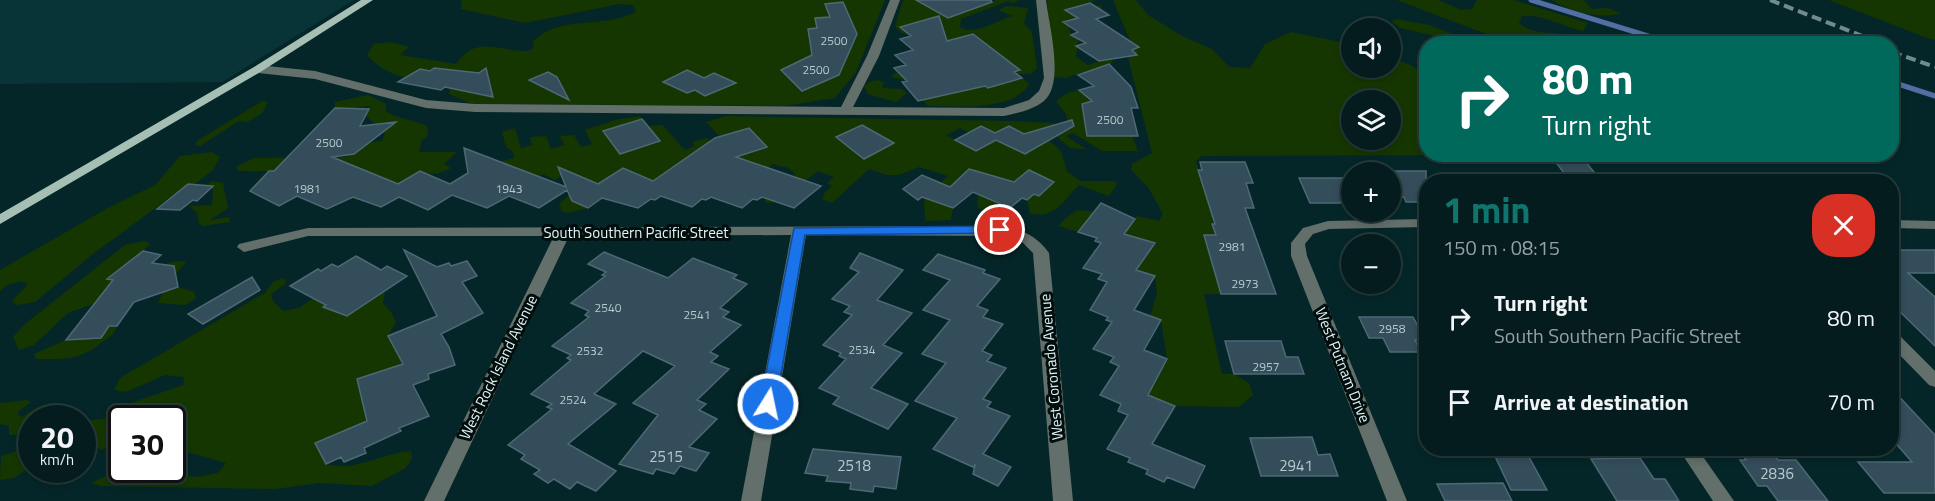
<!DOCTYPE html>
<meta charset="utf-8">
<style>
body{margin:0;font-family:"Titillium Web",sans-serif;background:#12292b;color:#f1f3f6;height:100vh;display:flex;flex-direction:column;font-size:22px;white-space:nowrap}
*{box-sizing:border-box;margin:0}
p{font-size:20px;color:#97a1a4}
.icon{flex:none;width:33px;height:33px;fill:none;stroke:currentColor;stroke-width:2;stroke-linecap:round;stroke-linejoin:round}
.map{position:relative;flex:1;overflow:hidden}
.drawer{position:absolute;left:1419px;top:174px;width:480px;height:282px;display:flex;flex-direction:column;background:#041c1e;border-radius:24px;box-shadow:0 3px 9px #0003,0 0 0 2px #253a3c}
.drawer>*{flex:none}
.banner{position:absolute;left:1419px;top:36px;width:480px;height:126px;border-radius:24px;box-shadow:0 3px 9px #0003,0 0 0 2px #253a3c;background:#00695c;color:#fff;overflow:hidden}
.buttons{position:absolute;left:1341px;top:18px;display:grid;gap:12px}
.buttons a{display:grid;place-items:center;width:60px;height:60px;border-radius:50%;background:#041c1e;box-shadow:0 3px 9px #0003,0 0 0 2px #253a3c;font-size:30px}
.speed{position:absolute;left:18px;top:405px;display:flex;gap:12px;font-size:30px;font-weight:700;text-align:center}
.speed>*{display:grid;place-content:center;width:78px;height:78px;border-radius:50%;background:#041c1e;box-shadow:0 3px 9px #0003,0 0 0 2px #253a3c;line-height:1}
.speed small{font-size:15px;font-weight:400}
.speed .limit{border:3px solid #111;border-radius:9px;background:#fff;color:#111}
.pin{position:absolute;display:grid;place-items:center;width:51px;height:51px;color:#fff;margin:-26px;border:3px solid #fff;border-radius:50%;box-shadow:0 2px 6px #0007}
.me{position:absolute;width:66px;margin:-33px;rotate:10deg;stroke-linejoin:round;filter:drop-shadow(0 0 4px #0008)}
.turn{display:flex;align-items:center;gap:21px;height:126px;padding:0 24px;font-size:27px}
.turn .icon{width:78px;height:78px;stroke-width:2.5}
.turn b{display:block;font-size:42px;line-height:51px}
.round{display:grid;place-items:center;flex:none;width:63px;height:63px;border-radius:24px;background:#12292b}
.headline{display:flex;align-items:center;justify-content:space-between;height:102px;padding:0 24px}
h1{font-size:36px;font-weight:700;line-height:45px;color:#0f766e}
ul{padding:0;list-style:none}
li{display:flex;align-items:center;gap:18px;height:84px;padding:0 24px}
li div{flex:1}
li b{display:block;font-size:22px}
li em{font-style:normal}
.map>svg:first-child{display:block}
</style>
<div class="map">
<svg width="1935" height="501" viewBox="0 0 1935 501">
<rect width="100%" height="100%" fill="#052628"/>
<path fill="#093437" d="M0,0H354L222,82L0,84Z"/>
<path fill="#153600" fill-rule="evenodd" d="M462,0H885L856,72L835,98L784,106L472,104L449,94L452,81L465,71L456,70L438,84L442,69L434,68L409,83L397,82L404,77C389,74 377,66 367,55L374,44L391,42L409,47L400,55L456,64C476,35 497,51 528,51L534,48L533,41C562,14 600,30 636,12L633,5L619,4L525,23L461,9Z
M903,0H916L923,4L934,0H981L974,3L980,6L997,0H1019L1014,3L1008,1L961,19L960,27C973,36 997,21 1012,16L998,10L1007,6L1028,8L1024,24L1032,32L1037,68L1031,74H1017L983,84L988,88L1022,78L1029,84C1014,112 955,106 928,106L922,100L965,90L960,84L923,93L910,87L945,78L941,73L908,81L892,77L893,74L944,61L938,57V48L944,46L938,42L928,45L926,41L939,37L943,32L938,29C922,33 906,42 895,26Z
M1047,0H1096L1066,10L1070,13L1101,5L1103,12L1064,22L1069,26L1071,35L1078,39L1076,57L1088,65L1111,57L1113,63L1065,78L1052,77Z
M1113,0H1136L1148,15L1182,36L1212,49L1229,67L1250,68L1265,44L1291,32L1351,44L1352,68H1390L1391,58L1413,66L1426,78V154L1547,155L1202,156L1196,161L1214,219L1212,224L1216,235H1204L1221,294H1204L1222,374H1234L1249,383L1253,395L1239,407L1175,406L1134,390L1144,375L1157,379L1167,359L1161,320L1150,316L1157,294L1155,277L1091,256L1094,249C1113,249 1127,251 1145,257L1155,243L1086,222L1078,232L1058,226C1063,221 1070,214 1076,211C1084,207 1119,220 1132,222L1137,216L1159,221L1163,214L1148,187L1131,170L1132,164L1152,153L1128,57L1136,55L1131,50L1138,47L1131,43ZM1352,100H1390V140H1352Z
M1397,0H1439L1461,10L1472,9L1477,0H1513L1588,23L1583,31C1562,27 1544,14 1522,16L1519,23C1537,39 1560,27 1580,40L1571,43H1510Z
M1551,0H1584L1592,9L1607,8L1622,13C1600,20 1570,11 1551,0Z
M1829,0H1935V40L1927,38Z
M1397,19L1429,25L1477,43H1453L1440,37L1400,28L1391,21Z
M877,80L884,82L882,88L902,89L907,93L896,102L868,94L864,87L869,82Z
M1079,90L1096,100L1080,105L1089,112L1087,136H1132L1138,151H1102L1073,133L1066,136L1086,149L1070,148L1047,128L1038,130L1061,151L1067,171L1080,181H1114L1117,184L1109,196L1079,185C1063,201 1054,220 1030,213L1027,200L1034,194L1039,196L1044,191L992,200L1001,204C994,211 986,213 977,207L978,194L990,175L969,169L936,201L953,208L951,220L925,221L924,197L948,176L919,167L899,175H887L869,169L832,203L822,199L825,192L832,186L827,183L834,177L818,171L777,202L768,203L764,201C774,190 789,187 795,174L789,168L772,164L769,169L644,187L640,175L623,168L573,201L588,208L568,213L561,211L560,203L577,188L584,178L569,171L555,180L543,174L538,177L476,168L514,158L513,152L506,147L502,132L515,128L521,148L532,145L530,137L546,136L551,149L564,145L560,136L574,135L581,147L592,144L585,130L615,120L640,116L642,119L631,123L649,145L659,141L647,126L662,125L685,150L695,146L692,142L707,138L718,149L728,145L706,122L726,116L1012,121L1052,123L1069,127L1066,114L1056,101L1067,93ZM749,128L766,147L752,152L735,133ZM960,128L989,143V144L976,151L946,135Z
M368,95L386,104V111C399,120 412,119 427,126L428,136L422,140L419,152H457L444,164L451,168C440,174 431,176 420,171L367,202L351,198L361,193L377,176L369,172L239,171L236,167L254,158L346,157L374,130L370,142L382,141L387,124L376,125L366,116L370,106L359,107L352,119L345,108H335V102Z
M262,101L268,102L262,113L248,122L239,121L200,146L195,145L197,141Z
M212,152L220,157L213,170L194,185L188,184L93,254L35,302L17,305L12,301L28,284L21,281L7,285L0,291V270L106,209L155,185L180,156Z
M212,181L223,183L228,208L210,220L229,217L230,222L203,226L199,223L197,213L189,206L212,205L213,191L208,184Z
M145,241L151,244L108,279C114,280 122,283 127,282C149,280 163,257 186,262L175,275L68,313L34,345L19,350L13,337L25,324L125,245Z
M282,278L286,280L285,284L271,294L273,301L283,311L299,308L313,298L347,316L385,291L383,303L391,312L396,322L388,336L397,352L419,343L389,397L365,422L315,443L326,464C357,472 381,453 411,451L412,458L406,468L372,486L320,483L275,489L101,486L91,483L121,469L198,477L218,473L226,463L173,448L172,418H122L121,441L102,450L88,443L86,421L114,417L125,405L183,385L184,377L165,375L126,392L114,390L120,378L266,292L273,282Z
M178,287L194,292L196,298L185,305L158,303L163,292Z
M109,326H117C115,333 111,336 105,340C80,361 67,359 36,359L34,354L66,340L101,338Z
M27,400L31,402L18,412L19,416L23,417C34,408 45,402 60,404C51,416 45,418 32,418L31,426L20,434L9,435V426L0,424V403Z
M31,447V467L14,478L0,480L1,456Z"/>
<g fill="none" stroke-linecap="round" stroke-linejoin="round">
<path stroke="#536ea2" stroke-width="5" d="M1531,0L1674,44
M1892,82L1935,96"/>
</g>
<path fill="#344d5a" stroke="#4e6875" stroke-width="1.5" d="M916,0H991L992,2L948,18Z
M843,2L857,34L839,75L802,91L781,70L812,55L808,29L817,28L815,18L830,17L825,4Z
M1090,3L1109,15L1096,19L1139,47L1132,50L1137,55L1099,61L1076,46L1086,43L1071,35L1078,32L1063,22L1078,18L1065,10Z
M939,16L947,41L973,34L1020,70L1014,72L1022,78L988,88L985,86L918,101L902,82L907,81L894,68L906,65L895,55L913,50L900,39L911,36L900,27Z
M1109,64L1131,87L1138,108H1131L1138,136H1087L1082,104L1092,101L1079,90L1094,86L1078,75Z
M434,68L479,73L486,68L493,97L445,87L441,90L398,82L420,69L430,71Z
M687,70L704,78L714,73L736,83L705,96L695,90L687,93L663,82Z
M548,72L557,77L569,100L529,80Z
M335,108L369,109L360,126L396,122L354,154L332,157L398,184L420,171L450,184L468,173L464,148L566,187L558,167L598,184L623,168L653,181L715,138L749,128L767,147L736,157L821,186L794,208L762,197L757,200L753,199L742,208L711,197L706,200L702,199L692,207L661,196L655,200L651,199L638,208L602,198L588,208L572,201L567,190L539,208L509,196L487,208L452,195L428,210L399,197L381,207L353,197L327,209L297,196L279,206L250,191L269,171H274Z
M642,119L660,141L620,154L603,131Z
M1072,120L1074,126L1025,154L996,140L976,151L955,140L981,126L995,133L1009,126L1024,134Z
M862,125L894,143L864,159L836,137Z
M1551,156H1581L1602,182H1571Z
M1200,162H1245L1253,183H1246L1254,208H1245L1276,294H1221L1204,235H1216L1212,224H1215L1198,170H1202Z
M969,169L1014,182L1029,170L1054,182L1039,196L1034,194L1027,200L1022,198L1010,208L973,192L953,208L922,197L918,200L903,189L922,175L950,187Z
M1389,171H1426V202H1406L1404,197L1390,198Z
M1299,178H1352V203H1310Z
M188,184L213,186L197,201L193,200L180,210L157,209Z
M1101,203L1135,219L1124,234L1155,243L1136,270L1155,276L1134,310L1161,320L1144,350L1167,359L1148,395L1175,406L1152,444L1205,466L1194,488L1167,477L1164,482L1146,474L1148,470L1128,462L1130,458L1107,449L1128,415L1118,411L1121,404L1100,395L1119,366L1110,362L1114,357L1093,349L1112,322L1106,320L1108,317L1090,310L1107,282L1098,279L1102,274L1083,268L1101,243L1095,241L1097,238L1078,232Z
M404,250L437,267L449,263L451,266L467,261L477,276L462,282L483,313L441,334L449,347L455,365L428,374L429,379L413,385L429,416L399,428L401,431L364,448L366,453L344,462L341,457L326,464L315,443L367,421L357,379L403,364L388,336L437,316Z
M1892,250H1935V273H1908L1935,297V346L1892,304Z
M143,251L161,255L152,263L174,266L178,287L134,302L117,326H109L101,338L66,340L113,280L107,279Z
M604,252L668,278L693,258L737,275L733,278L747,284L720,308L729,312L723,317L741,325L710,352L718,356L711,362L729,369L697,400L706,404L699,410L717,419L689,447L709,453L696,471L680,466L674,474L656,469L653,474L619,464L658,415L633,403L675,366L643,351L594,394L616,404L568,444L616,471L596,491L577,482L570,489L554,479L548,483L534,474L540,470L521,459L525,455L508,445L552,409L547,407L552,404L531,394L571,360L567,358L571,355L552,346L589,317L585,315L589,311L571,303L605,276L602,275L606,272L588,264Z
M860,253L903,270L877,300L912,313L883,345L902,353L871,388L908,404L888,429L833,404L839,397L819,388L846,359L839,356L841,353L823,345L852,315L844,312L850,306L832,299L859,272L850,268Z
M938,254L985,270L983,273L1000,279L977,306L988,310L983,317L1003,324L982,351L992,355L987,361L1006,368L983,399L991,402L987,407L1010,416L983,454L1011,467L998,486L973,474L975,465L973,467L933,449L957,418L915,401L946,363L922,354L950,320L923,310L950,280L923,270Z
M356,256L381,270L387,266L407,276L347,316L323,307L326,305L290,286L318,269L321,271L332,264L338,267Z
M252,277L260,290L203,324L188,314Z
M1359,317H1413L1425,340H1415L1421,352H1390L1383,338H1369Z
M1225,341H1281L1286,357H1298L1304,374H1234Z
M1892,389L1935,435V493H1884L1858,462H1912L1892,439Z
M1312,437L1318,455L1330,454L1338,476H1261L1250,438Z
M1491,448H1524L1547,490H1511Z
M1738,448H1769L1778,460H1796L1828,501H1778L1767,486H1758L1740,460H1746Z
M813,449L901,457L896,489L874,486L873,492L850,489L851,483L826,481L828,476L805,473Z
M1640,458L1654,479H1665L1679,501H1617L1591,459Z
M1503,483L1512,501H1445L1437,484Z"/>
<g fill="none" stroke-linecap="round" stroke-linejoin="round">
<path fill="#636f6a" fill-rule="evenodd" d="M890,0H900L879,56L853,107L1004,108L1029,100L1039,91L1044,78L1036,0H1046C1049,26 1065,83 1044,101C1033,110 1017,113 1004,116L475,112L426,108L315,79L258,73L252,69L258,65L315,71L426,100L475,104L841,107L867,56Z
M1426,219V227L1329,229L1313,234L1305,244L1307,256L1407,501H1387L1291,256V243L1303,228L1328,221Z
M1892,220L1935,221V229L1892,228Z
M1000,226C1021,229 1036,235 1049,253L1073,501H1053L1033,253L1023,243L1008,236L806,235L761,501H741L791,235L569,236L444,501H424L554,236H308L244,252L237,247L239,244L308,228Z
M1892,332L1898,334L1935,371V387L1929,385L1892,347Z
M1678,448H1697L1734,501H1713Z"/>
<path fill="#a5bfb4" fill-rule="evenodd" d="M361,0H373L262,71L0,224V214L254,67Z"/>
<path stroke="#728c8d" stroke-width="4" stroke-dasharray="10 5" stroke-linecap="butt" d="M1770,0L1883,44
M1892,52L1935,67"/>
</g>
<path fill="#1a73e8" stroke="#114b97" stroke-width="1.5" d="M1000,226L1007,230L1005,233L805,235L776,404L768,410L762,408L760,404L794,228Z"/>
<g text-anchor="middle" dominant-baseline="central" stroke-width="6" stroke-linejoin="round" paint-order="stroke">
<g font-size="12" fill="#b7cace">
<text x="834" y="40">2500</text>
<text x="816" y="69">2500</text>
<text x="1110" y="119">2500</text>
<text x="329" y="142">2500</text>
<text x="307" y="188">1981</text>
<text x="509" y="188">1943</text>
<text x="1232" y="246">2981</text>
<text x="1245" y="283">2973</text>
<text x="608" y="307">2540</text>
<text x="697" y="314">2541</text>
<text x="1392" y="328">2958</text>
<text x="862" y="349">2534</text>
<text x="590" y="350">2532</text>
<text x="1266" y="366">2957</text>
<text x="573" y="399">2524</text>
</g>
<g font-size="15" fill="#e3f4f5" stroke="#020d0d">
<text x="636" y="232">South Southern Pacific Street</text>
<text transform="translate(1343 365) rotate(68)">West Putnam Drive</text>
<text transform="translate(498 367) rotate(-64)">West Rock Island Avenue</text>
<text transform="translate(1051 367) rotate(-95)">West Coronado Avenue</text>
</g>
<g font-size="15" fill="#b7cace">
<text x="666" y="456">2515</text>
<text x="854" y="465">2518</text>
<text x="1296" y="465">2941</text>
<text x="1777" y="473">2836</text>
</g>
</g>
</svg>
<div class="buttons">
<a><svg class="icon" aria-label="sound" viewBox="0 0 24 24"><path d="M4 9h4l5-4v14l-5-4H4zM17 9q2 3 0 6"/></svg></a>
<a><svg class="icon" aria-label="layers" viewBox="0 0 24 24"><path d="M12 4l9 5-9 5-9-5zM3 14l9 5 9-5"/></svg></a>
<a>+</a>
<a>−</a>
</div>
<div class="speed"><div>20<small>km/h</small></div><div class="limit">30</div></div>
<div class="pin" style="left:1000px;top:230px;background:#d93025"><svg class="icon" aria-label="arrive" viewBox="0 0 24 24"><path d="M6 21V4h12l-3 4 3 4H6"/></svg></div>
<svg class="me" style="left:768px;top:404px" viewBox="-20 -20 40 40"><circle r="17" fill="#1a73e8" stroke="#fff" stroke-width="3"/><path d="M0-11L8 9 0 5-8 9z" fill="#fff"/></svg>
<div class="banner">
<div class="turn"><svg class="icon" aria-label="right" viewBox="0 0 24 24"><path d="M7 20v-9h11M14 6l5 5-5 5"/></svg><div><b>80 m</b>Turn right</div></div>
</div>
<section class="drawer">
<div class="headline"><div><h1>1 min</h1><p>150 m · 08:15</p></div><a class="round" style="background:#d93025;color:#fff"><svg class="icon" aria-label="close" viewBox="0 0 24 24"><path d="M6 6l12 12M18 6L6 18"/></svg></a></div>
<ul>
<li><svg class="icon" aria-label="right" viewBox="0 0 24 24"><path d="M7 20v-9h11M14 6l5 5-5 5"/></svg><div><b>Turn right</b><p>South Southern Pacific Street</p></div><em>80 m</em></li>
<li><svg class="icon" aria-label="arrive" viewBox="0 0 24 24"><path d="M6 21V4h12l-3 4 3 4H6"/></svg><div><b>Arrive at destination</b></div><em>70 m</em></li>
</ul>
</section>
</div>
